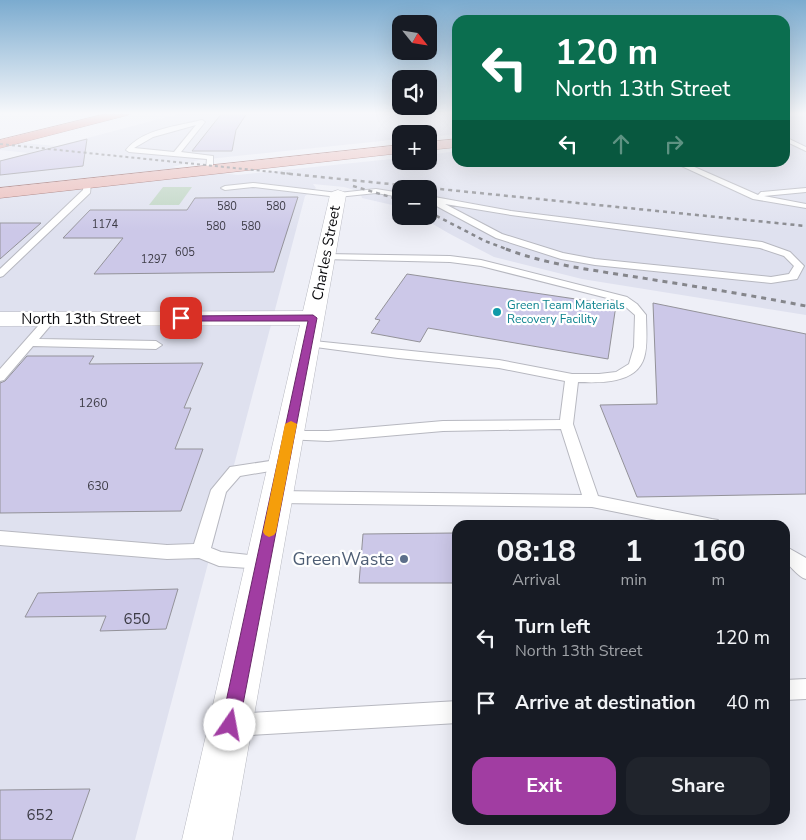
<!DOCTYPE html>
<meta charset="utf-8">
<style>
body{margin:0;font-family:"Nunito Sans",sans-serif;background:#20242c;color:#f1f3f6;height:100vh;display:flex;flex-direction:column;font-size:19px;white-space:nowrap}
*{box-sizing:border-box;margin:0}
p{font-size:16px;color:#9ea1a6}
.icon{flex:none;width:28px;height:28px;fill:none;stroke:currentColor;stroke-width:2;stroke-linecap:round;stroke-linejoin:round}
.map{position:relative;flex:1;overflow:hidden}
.drawer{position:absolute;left:452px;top:520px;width:338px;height:305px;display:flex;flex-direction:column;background:#171b24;border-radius:15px;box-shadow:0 5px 20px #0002}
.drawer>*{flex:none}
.hud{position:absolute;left:452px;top:15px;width:338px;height:152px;border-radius:15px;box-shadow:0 5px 20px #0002;background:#0b6e4f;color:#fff;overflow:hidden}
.needle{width:32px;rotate:120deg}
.tools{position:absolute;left:392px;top:15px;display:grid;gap:10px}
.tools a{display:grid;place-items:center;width:45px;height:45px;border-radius:10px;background:#171b24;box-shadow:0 5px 20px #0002;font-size:25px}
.pin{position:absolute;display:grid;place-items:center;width:42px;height:42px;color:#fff;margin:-21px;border-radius:10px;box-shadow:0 2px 8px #0006}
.me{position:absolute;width:55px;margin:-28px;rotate:12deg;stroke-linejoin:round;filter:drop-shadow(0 0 4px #0008)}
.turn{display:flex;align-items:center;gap:18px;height:105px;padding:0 20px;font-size:22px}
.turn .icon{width:65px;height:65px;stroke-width:2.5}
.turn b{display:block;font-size:35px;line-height:42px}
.lanes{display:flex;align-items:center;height:48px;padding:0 20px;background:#0003;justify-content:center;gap:25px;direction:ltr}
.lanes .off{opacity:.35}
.eta{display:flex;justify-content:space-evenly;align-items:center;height:85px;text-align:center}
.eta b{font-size:30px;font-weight:700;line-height:35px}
.primary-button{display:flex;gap:10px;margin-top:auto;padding:10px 20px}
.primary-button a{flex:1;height:58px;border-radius:15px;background:#a13da2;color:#fff;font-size:20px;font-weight:700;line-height:58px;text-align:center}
.primary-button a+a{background:#20242c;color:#f1f3f6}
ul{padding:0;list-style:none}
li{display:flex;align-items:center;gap:15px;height:65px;padding:0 20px}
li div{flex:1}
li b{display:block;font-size:19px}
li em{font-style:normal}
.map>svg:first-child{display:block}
</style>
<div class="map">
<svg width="806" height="840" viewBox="0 0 806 840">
<rect width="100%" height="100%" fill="#eeeff7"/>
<path fill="#dfe1ef" d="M182,113H457V134L429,137V134H401V139L199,160L172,167L238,175L401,158V161H429V155L457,151L458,162H785V118L806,115V315L582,279L494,257L450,234L419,216H429V189H401V207L362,198L361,195L354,190L344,187L313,184L316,188L305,196L135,840H0V161L28,153L0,150V141L57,146Z"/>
<path fill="#bdd4c1" d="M163,187H192L179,205H149Z"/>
<path fill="#ccc8e8" stroke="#939299" d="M222,113H247L236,130L232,151H192Z
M87,139L83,166L0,175V161Z
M298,197L274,272L94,274L123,238H63L90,210H187L195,198Z
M0,223H41L0,259Z
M407,274L616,305L608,359L428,328L420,342L371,333L380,320L375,319Z
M653,303L806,334V494L637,497L600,405L657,404Z
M27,356H94L89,364L203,363L184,408H191L175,449H203L181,511L0,513V383L5,381Z
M454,533V536H458V583H359L363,534Z
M178,589L166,629L100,631L106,616L25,617L38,593Z
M90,789L72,840H0V790Z"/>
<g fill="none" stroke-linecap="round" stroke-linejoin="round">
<g stroke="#b7b8c0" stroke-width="2">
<path id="service" d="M202,120L205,122L181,152L213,156V172L206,170L207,159L129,152L126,150C142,129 178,126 202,120ZM196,125L174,152L134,148L153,137Z
M785,137L806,147V151L785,141Z
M673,162H683L758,195L761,192L806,188V192L764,196L806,204V208L753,199Z
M84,181L91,183L90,193L3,276L0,277V269L83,190Z
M253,183L338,193L376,189L401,193V197L376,193L338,197L253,187L225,190L221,188L225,186Z
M429,196L511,211L762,242L790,252L804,266L797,279L771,283L595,265L561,259L496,238L429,202ZM445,204L511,215L760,248L784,256L794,266L789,274L771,277L595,259L563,253L502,234Z
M325,254L450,256L481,260L627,297L637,304L646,315C646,329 648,345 644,358C636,384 599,383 578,382L573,424L598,496L712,519L718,520L720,525H681L592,507L277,503L271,501L269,497L271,493L277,491L582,495L561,429L443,431L328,441L284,439L282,436L284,433L289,431H328L443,421L560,420L565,381L499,368L398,358L308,346L302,342L304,340L499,360L572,374H599L616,372L629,364L634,347L635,315L619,301L481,266L450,262L322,259L320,257Z
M50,316L56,319L39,339L156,341L162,345L156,349L33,346L4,380L0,381V369L46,317Z
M283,459L288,460L290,464L288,468L240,476L226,492L211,548L221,552L269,557L272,562L269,567L263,569L219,566L199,558L167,559L0,545V531L167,545L194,544L211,490L230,467Z
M785,546L806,558V579C798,577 793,568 785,562Z
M806,679V699L785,700V680Z
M458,701V723L234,736L226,733L223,725L226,717L234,714Z"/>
</g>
<g stroke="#b7b8c0" stroke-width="1">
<path id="minor" d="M338,190L344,192L346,195L232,840H182L300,325L0,326V312L303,311L330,195L332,192Z"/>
</g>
<g stroke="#94605e" stroke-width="1">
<path id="primary" d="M458,139V147L429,150V142Z
M401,145V153L0,198V188Z"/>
</g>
<g stroke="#94605e" stroke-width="1">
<path id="motorway" d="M109,113H129L128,115L0,148V140Z"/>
</g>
<use href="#service" fill="#fff" fill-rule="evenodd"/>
<use href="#minor" fill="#fff" fill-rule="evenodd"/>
<use href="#primary" fill="#ebbbb8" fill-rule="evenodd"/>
<use href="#motorway" fill="#de8e88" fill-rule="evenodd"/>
<path stroke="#85868b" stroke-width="2" stroke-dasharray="3 3" stroke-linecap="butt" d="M0,144L293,174"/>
<path stroke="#85868b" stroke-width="2.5" stroke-dasharray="4 4" stroke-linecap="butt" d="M281,173L806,226
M353,186L401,200
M429,212L485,241L509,250"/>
<path stroke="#85868b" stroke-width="3" stroke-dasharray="5 5" stroke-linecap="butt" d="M506,249C548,265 593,270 636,277C693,286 750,295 806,306"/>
</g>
<linearGradient id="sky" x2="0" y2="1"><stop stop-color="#7babcf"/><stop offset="0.49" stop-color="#f7f8fb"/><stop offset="1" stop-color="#f7f8fb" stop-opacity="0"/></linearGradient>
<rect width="806" height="231" fill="url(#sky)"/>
<path fill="#a13da2" stroke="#692869" d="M313,315L317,318L239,725L236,731L230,734L223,731L221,725L308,321H181L177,318L181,316Z"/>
<path fill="#f59e0b" d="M291,421L297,424L276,532L274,535L269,537L265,535L263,532L285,424Z"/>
<circle fill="#0f9aa8" stroke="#fff" stroke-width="2" cx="497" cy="312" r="5"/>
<circle fill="#5c6f8a" stroke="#fff" stroke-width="2" cx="404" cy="559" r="5"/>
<g text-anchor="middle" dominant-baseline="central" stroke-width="4.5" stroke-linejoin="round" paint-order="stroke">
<g font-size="11" fill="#3c3b45">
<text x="227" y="206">580</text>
<text x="276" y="206">580</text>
<text x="105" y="224">1174</text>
<text x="216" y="226">580</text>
<text x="251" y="226">580</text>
<text x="185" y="252">605</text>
<text x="154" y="259">1297</text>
</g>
<g font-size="12" fill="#0d838f" stroke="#fff" text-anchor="start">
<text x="507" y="305">Green Team Materials<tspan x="507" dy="14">Recovery Facility</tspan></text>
</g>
<g font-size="12" fill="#3c3b45">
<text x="93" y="403">1260</text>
<text x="98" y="486">630</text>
</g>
<g font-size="15" fill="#0c0c0f" stroke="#fff">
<text transform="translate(326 253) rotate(-79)">Charles Street</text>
<text x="81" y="319">North 13th Street</text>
</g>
<g font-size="15" fill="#3c3b45">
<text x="137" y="619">650</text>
<text x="40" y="815">652</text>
</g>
<g font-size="18" fill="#4e5e75" stroke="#fff" text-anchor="end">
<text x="394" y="559">GreenWaste</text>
</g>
</g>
</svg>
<div class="tools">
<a><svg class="needle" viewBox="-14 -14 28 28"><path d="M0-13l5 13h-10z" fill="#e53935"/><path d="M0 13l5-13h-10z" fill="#9ea1a6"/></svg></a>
<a><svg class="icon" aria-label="sound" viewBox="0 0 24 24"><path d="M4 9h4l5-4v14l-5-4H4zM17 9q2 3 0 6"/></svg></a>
<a>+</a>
<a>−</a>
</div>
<div class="pin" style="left:181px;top:318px;background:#d93025"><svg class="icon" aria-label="arrive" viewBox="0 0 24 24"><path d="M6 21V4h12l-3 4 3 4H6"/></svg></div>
<svg class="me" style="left:230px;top:725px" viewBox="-20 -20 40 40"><circle r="19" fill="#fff"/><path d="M0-13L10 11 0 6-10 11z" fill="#a13da2"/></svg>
<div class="hud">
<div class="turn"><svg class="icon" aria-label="left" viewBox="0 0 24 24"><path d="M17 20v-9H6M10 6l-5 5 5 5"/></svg><div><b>120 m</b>North 13th Street</div></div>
<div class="lanes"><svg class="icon" aria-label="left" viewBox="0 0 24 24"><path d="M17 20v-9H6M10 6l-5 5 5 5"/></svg><svg class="icon off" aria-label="ahead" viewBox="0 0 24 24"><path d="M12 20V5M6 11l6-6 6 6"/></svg><svg class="icon off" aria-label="right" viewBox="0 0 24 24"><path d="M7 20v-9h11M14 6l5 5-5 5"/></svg></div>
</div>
<section class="drawer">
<div class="eta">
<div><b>08:18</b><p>Arrival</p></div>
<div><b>1</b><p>min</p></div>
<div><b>160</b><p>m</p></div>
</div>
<ul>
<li><svg class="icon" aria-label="left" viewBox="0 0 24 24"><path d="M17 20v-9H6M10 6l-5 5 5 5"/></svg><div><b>Turn left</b><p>North 13th Street</p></div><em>120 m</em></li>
<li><svg class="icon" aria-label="arrive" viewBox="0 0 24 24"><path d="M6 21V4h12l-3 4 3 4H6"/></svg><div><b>Arrive at destination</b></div><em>40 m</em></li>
</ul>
<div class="primary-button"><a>Exit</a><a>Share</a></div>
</section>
</div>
